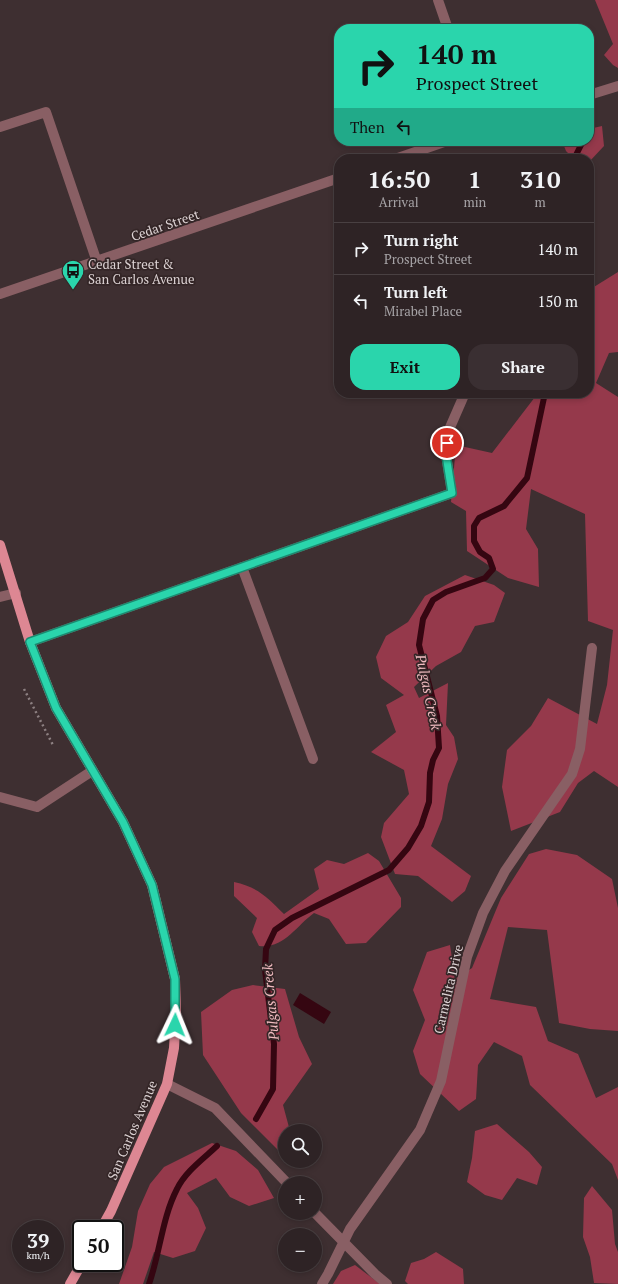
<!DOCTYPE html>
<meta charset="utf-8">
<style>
body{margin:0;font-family:"PT Serif",serif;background:#3a2f32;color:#f1f3f6;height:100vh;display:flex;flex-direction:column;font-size:15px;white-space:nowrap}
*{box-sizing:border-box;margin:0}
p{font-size:13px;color:#a7a4a7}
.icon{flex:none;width:22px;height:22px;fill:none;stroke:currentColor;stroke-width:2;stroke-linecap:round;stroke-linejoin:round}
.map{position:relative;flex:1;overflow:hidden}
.panel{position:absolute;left:334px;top:154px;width:260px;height:244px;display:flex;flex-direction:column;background:#2e2325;border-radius:16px;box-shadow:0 2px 6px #0003,0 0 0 1px #494042}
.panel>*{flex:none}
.top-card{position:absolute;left:334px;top:24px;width:260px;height:122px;border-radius:16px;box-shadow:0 2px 6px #0003,0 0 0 1px #494042;background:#2ad5ac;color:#111;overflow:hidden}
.buttons{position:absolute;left:278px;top:1124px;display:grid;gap:8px}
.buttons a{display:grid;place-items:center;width:44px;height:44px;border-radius:50%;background:#2e2325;box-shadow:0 2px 6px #0003,0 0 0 1px #494042;font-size:20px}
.speed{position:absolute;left:12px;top:1220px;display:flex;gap:8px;font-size:20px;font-weight:700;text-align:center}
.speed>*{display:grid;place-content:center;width:52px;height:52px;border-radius:50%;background:#2e2325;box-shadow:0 2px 6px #0003,0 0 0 1px #494042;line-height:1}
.speed small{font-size:10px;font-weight:400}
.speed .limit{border:2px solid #111;border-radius:6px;background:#fff;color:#111}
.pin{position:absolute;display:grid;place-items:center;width:34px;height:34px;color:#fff;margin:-17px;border:2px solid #fff;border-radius:50%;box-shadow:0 1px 4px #0007}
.me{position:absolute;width:44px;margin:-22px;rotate:2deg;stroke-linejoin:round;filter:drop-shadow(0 0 3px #0008)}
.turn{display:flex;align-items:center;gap:14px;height:84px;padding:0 16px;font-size:18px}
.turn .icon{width:52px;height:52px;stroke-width:2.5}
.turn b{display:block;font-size:28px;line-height:34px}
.then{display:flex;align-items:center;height:38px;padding:0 16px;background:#0003;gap:8px;font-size:15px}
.eta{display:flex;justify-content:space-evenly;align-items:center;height:68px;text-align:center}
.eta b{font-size:24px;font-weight:600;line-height:28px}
.cta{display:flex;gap:8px;margin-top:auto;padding:8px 16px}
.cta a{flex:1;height:46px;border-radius:16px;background:#2ad5ac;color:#111;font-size:16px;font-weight:600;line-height:46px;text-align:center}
.cta a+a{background:#3a2f32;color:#f1f3f6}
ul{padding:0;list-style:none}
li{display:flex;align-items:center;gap:12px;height:52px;padding:0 16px;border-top:1px solid #494042}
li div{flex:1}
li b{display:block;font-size:15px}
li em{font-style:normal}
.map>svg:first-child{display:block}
</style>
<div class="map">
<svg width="618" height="1284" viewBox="0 0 618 1284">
<rect width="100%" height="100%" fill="#3e2f31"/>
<path fill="#95394b" d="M595,0H618V68L613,65L604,55L613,44Z
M602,126L604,146L589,162V159H574L566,151L562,141H589V129Z
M618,272V352L609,353L596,383L618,397V787L594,771L578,783L560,812L511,831L502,787L507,750L531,726L548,698L597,724L607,685L613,630L588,621L585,514L531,489L526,529L538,549L539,587L508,578L467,551L466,511L451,502L456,445L492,453L535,397L532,393H589V290Z
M465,575L494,585L505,593L494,622L475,626L461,652L436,666L414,687L419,698L448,683L446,725L454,737L458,759L448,784L442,819L431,846L471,876L465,891L452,902L418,876L395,874L381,837L384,823L409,794L404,770L371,752L396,732L386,705L404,695L381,678L376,657L386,636L408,622L425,596Z
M546,849L577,855L612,879L618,908V1031L590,1029L559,1023L547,930L508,927L490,999L536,1007L548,1041L578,1054L596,1098L618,1087V1180L612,1164L530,1085L522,1056L494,1042L478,1065L476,1099L459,1111L420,1074L413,1051L425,1020L413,990L427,952L450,945L455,979L472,968L501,898L529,854Z
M368,853L379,861L401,898V907L366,943L346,944L329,919L314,913C296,926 284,949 259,946L252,932L257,918L234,896V882C258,887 268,898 284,914L319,889L314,869L327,860L344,864Z
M253,985L285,989L299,1037L312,1064L283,1105L290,1131H285V1157L241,1113L203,1055L201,1012L232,990Z
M497,1124L529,1152L542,1167L537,1185L517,1178L502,1200L485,1195L467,1182L472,1158L475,1131Z
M212,1143L236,1151L258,1170L274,1198L249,1206L230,1197L216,1178L187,1193L198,1208L206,1228L195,1251L173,1258L154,1252L143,1284H119L132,1247L138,1211L150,1184L164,1167Z
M592,1186L612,1210L615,1244L618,1252V1284L594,1283L590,1257L583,1237L584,1198Z
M436,1252L463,1269L464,1284H408L405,1281L411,1263L424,1259Z
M355,1265L380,1284H333L341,1271Z"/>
<path fill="#350611" d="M300,993L331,1012L324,1024L293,1005Z"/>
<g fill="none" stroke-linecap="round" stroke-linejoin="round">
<path stroke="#350611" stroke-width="6" d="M574,159L583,141
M256,1119L273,1089L274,1044L265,970L266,949L275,930L292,918L389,870L408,848L421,826L429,802L430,773L433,760L439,748L437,716L419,645L423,619L433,600L446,592L485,578L493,569L489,558L480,552L474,541V526L479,518L504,506L527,478L545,393
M149,1284C160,1253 162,1218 177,1189C185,1172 203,1159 217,1146"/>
<path stroke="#8d8082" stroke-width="2.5" stroke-dasharray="2 3" stroke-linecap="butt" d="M24,689L53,745"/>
<path stroke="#895f64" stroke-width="10" d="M438,0L448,29
M589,95L618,86
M0,127L46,112L97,262
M395,159L447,141
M0,294L339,178
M242,567L313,759
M0,597L16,593
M30,642L452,493L446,455L448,432L465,393
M0,797L37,807L92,771
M167,1084L215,1108L287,1183
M315,1213L375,1274L387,1284
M322,1284L328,1274L350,1229L420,1130L441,1081L467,957L483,913L505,871L572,774L580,749L592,648"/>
<path stroke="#dd8793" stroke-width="10" d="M0,545L30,642L56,708L123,822L152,885L175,979L176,1014L174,1048L167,1084L111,1211L101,1229
M70,1284L82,1263"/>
</g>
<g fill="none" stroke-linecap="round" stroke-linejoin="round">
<g stroke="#1b8a70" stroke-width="10">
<path id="route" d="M175,1025V979L152,885L123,822L56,708L30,642L452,493L446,455L447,443"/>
</g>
<use href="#route" stroke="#2ad5ac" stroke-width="7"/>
</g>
<defs>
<g id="bus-pin" transform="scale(1.15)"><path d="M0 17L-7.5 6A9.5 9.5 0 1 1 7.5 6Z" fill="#2ad5ac" stroke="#342627"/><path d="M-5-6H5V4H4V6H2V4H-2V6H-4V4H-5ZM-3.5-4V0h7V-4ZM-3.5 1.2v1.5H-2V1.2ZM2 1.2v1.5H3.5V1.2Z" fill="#111"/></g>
</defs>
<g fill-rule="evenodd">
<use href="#bus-pin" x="73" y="271"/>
</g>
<g text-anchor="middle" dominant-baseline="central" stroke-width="3.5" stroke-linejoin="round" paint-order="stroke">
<g font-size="13" fill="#dcd2d3" stroke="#342627">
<text transform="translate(165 225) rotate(-19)">Cedar Street</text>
<text transform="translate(448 989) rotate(-77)">Carmelita Drive</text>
<text transform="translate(132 1130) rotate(-67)">San Carlos Avenue</text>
</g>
<g font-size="13" fill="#dcd2d3" stroke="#342627" text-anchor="start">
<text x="88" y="264">Cedar Street &amp;<tspan x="88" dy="15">San Carlos Avenue</tspan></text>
</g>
<g font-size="14" font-style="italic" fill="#efbabf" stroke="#342627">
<text transform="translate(429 692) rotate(78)">Pulgas Creek</text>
<text transform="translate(270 1002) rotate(-95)">Pulgas Creek</text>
</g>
</g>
</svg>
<div class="buttons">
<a><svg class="icon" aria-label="search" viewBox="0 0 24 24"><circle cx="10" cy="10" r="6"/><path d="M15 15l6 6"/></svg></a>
<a>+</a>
<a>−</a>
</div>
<div class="speed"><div>39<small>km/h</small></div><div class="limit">50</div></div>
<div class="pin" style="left:447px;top:443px;background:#d93025"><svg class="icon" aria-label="arrive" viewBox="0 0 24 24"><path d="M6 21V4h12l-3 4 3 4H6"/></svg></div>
<svg class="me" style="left:175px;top:1025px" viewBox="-20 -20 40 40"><path d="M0-17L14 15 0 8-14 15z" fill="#2ad5ac" stroke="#fff" stroke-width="4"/></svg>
<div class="top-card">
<div class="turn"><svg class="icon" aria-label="right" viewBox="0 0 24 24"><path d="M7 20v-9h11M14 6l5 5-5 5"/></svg><div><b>140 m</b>Prospect Street</div></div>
<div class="then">Then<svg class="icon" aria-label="left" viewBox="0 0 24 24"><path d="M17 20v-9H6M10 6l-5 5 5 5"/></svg></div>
</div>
<section class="panel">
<div class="eta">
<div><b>16:50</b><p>Arrival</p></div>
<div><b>1</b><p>min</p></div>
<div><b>310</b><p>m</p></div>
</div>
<ul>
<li><svg class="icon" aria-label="right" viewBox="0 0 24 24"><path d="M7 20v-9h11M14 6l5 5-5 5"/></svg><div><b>Turn right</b><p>Prospect Street</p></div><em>140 m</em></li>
<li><svg class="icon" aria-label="left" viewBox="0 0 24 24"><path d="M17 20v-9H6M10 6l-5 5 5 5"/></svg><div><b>Turn left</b><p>Mirabel Place</p></div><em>150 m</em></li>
</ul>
<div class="cta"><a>Exit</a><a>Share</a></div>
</section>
</div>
